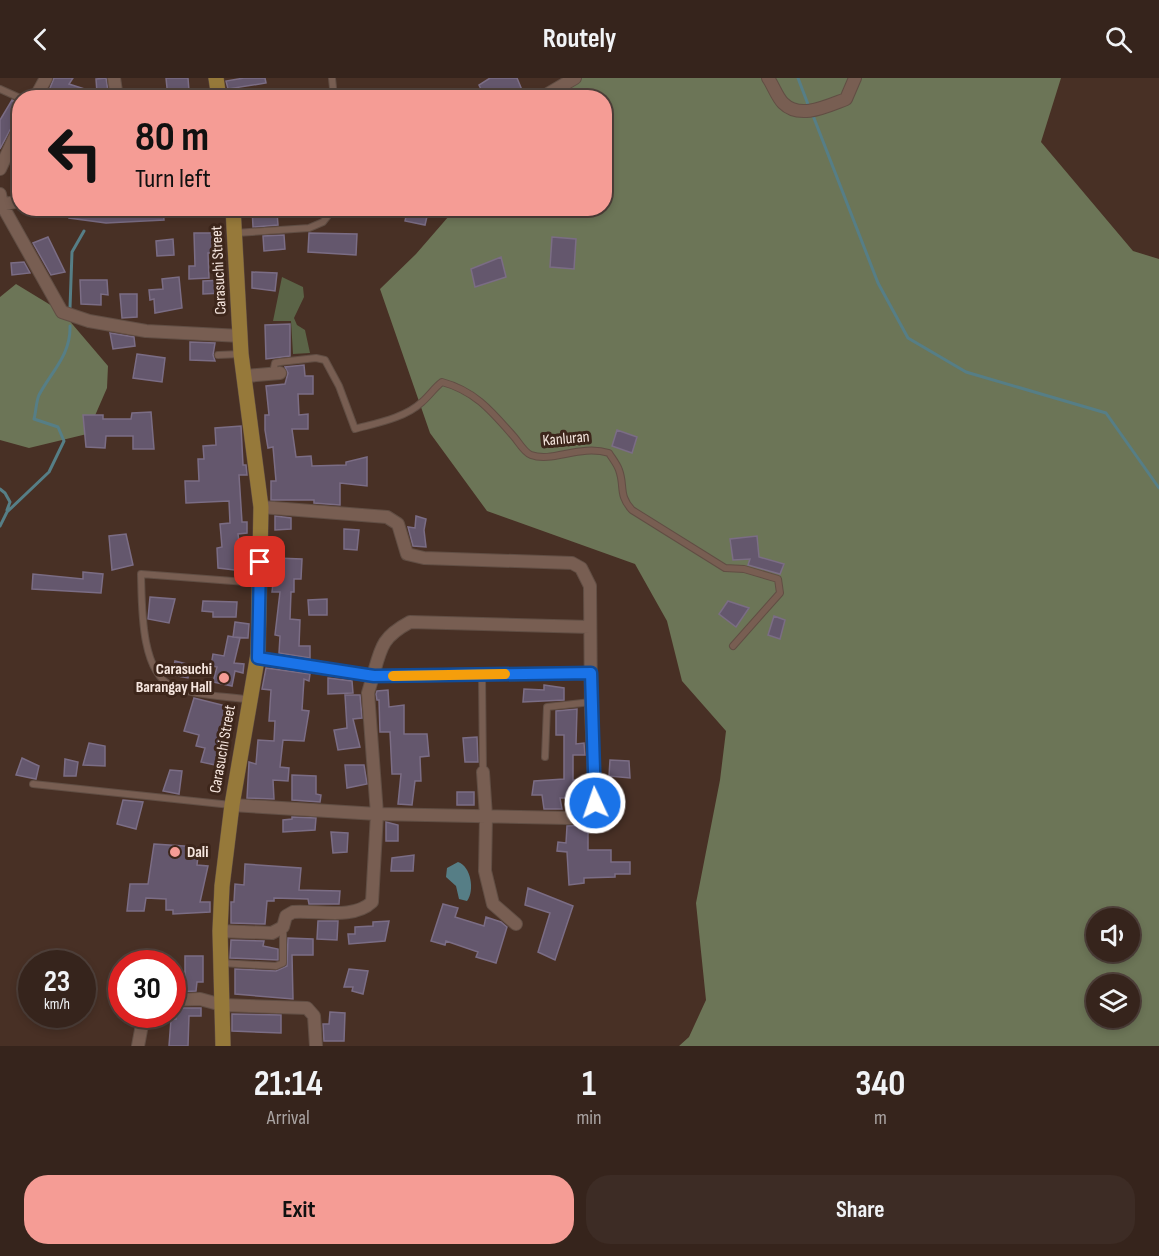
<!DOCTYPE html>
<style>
body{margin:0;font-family:"Sofia Sans Condensed",sans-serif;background:#3d2c25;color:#f1f3f6;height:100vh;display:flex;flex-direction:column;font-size:22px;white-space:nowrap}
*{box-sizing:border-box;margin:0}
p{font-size:20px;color:#aaa4a3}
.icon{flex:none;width:33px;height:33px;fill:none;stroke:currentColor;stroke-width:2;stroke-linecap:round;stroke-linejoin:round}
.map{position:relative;height:968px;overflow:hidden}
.panel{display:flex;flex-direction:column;background:#36241c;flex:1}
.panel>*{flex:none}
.top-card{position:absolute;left:12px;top:12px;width:600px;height:126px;border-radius:24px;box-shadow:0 3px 9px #0003,0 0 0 2px #50413b;background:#f59c95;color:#111;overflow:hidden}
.tools{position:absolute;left:1086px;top:830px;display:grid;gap:12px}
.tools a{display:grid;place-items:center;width:54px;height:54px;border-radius:50%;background:#36241c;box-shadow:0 3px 9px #0003,0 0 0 2px #50413b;font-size:30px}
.speed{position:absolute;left:18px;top:872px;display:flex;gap:12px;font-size:30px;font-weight:700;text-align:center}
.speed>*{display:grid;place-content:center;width:78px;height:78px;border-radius:50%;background:#36241c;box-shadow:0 3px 9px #0003,0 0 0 2px #50413b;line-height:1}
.speed small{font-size:15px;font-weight:400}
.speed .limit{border:9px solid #d22;background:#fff;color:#111}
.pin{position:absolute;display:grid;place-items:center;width:51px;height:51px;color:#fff;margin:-26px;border-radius:12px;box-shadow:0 3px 9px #0006}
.me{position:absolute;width:66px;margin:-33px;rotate:357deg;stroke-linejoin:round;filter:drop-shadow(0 0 4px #0008)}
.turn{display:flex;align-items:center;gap:21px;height:126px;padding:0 24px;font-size:27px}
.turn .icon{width:78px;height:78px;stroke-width:2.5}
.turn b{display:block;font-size:42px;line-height:51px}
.eta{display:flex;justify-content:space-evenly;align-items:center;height:102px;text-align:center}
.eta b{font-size:36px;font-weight:700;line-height:42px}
.cta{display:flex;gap:12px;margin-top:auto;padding:12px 24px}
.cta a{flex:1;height:69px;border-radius:24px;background:#f59c95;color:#111;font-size:24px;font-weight:700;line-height:69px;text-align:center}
.cta a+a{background:#3d2c25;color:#f1f3f6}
header{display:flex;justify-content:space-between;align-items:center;height:78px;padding:0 24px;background:#36241c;font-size:27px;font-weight:700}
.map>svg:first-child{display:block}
</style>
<header><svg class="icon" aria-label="back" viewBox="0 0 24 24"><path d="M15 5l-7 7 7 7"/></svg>Routely<svg class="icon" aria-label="search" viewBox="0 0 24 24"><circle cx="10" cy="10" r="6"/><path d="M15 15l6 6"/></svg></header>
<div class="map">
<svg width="1159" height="968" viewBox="0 0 1159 968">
<rect width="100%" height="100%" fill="#483025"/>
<path fill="#5b6447" d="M282,199L303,209L304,219L294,240L297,247L305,252L310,275L293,276L291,243H273Z"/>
<path fill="#6c7557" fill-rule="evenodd" d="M563,0H1061L1041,64L1133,173L1159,181V968H679L689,959L706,922L696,825L720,702L726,653L682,603L667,543L635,486L487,433L430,355L380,211L416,176L455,131L604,130V20L573,19ZM1096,840H1130V873H1096ZM1096,906H1130V939H1096Z
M16,206L62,234L108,288L107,310L87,356L29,370L0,362V219Z"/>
<path fill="#567e86" d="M458,784C471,788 475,813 467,823L459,821L456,808L446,799L447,790Z"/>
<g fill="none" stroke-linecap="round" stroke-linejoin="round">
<path stroke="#567e86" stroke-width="3" d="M798,0L809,29
M812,35L878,205L908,260L966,294L1106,335L1159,410
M70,230L72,174L84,153
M0,411L5,415L10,424L7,432
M0,448L7,434L49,394L64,363L58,349L34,341C36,334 36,324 39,317C51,294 71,277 70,248"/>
</g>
<path fill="#64576d" stroke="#7b6d85" stroke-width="1.5" d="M54,0H73L69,6L97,15L96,1L106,0L109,20H49L53,12L50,10Z
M166,0H188L189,13H180L181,20H168Z
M244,0H265L266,5L228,11L226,3Z
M490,0H517L524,17L519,20H485L479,7Z
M12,22L20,26V33L0,71V42Z
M70,130H163L164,142L106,145L69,140Z
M252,130H269V134H277L278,147L253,149Z
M408,130H429L425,147L405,143Z
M194,155H221V175H208L209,200L189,201V188H195Z
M309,155L357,156L356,177L308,174Z
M284,157L285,171L264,173L263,158Z
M48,159L65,194L51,197L33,165Z
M552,159L576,161L574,191L550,189Z
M173,161L174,177L157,178L156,163Z
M501,179L506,199L475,209L471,191Z
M24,184L30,195L12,197L11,185Z
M252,194L277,195L275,213L252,210Z
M179,199L182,230L155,235L154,221L150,222L149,212L163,211L162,201Z
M80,202H107L108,217L101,216V227L81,226Z
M223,202V215L203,216V203Z
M120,216H137V239L122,240Z
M290,246V278L266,281L265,247Z
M110,255L134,259L135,268L113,271Z
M190,264L215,265L213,277L215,283L190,282Z
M137,276L165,280L162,304L133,300Z
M304,287L305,298H313V316H298L299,337L308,336V351H292L296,379L311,378L312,388L346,387V384L367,379V408L340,405V427L314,425V422H271V403H276L273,369L268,370L265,352V337H269L266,308L285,306L288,295L285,289Z
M151,334L154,371H133V358H106L105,370L86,369L83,337H103V341H131L132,335Z
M241,348L243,387H246L247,397H239L242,444H247V455L238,456L243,493L218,490L217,470L222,469L220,446L230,445L229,423L186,425L185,403H199L198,381H204L203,368L216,367L215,350Z
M617,352L637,359L632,375L612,368Z
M275,438L291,440V451L275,452Z
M416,438L426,441L424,452L426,469L413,468L408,449L415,450Z
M344,451L359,452L357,472L344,471Z
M126,456L133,487L112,492L109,458Z
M757,458L759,479L784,486L780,496L748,487L750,481L733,482L730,461Z
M276,480L302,481L301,501H294V514H291L290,541L300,542L299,568H310V580L279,575L280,558L275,557L280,514H272Z
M83,494L103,496L101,515L32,511L33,496L83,501Z
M150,519L175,521L169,545L148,541Z
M327,521V537H309L308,522Z
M203,523L237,524L236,539H213V534L202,533Z
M728,523L749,530L736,549L719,536Z
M774,538L785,542L780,561L768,557Z
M235,544L249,546L248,560L233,559Z
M228,558L240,560L234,585L244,586L243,595L235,593L232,608L213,604L217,589L211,588L213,576L224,578Z
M175,583L191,587L188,600L172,597Z
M266,590L310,596L309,603L304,601L302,632L309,633L304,663L283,662L280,689L289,690L288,703L273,702L274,721L247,720L249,684L256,686L258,662L274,663L275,643H269L271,612L262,611Z
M328,600L352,603L353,615L328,616Z
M544,607L564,610V622L523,624L524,611L544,612Z
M388,612L389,629L404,627V656H427L429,678L420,679L421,703H415L412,727L398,726L401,696H392L390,654H380L379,622H377L376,616L377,613Z
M345,617H360L362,640L353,641L360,669L338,672L334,652L347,650Z
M194,620L230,629L226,646L233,648L226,673L222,672L220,688L201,684L205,670L196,668L199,657L184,653Z
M577,631L576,666L584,665L585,677H573V702H586V712L573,711V720H560L562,731H544L542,717H532L534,703L564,701V657H556V633Z
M477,659L478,684H465L463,660Z
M89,665L105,668V688L83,687Z
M22,680L39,688L36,701L16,697Z
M65,681L78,684L76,698H64Z
M610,682L629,683L630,700L609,698Z
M345,687H364L367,706L347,710Z
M170,692L182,693L179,716L163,713Z
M292,697L316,698V716L321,717L320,724L292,722Z
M613,711L611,736H601L603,712Z
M457,714H474V727H457Z
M123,722L143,724L136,751L117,746Z
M292,739L316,740L315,752L283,754V742L292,741Z
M386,744L398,747V763H386Z
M588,747V772H611V784H630V796H615V799L584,800V805L569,807L567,774L557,773L558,764L566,765L567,748Z
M331,754L348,755L347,774L333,775Z
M154,766L199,769L197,787L208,788L200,824H210V834L173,836V832H166V821L146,820L144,833H127L130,806H148Z
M414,777L413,793H391L392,780Z
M245,786L301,790L299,812L340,813L339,826H309L308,821L274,820V823H267L265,846L231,845V824H234L235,806L244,807Z
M528,810L573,828L555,882L538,874L550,835L525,827Z
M443,826L458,830L455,839L484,848L486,839L501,844L507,849L496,885L476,879L478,874L446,863L445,867L431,863Z
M318,843H338L337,862L317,861Z
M389,843L385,863L349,866L348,856H355V849L373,848V844Z
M288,860L313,861V877H292L293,921L235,916V891L276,893L287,888Z
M231,862L264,863L263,868L278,871V882L230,880Z
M185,878H203V904H197L196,913L176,914L172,912V900L185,898Z
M349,891L368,893L363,916L352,913L353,909H344Z
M176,930H201V938H189L188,968H169L171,941H176Z
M330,934L345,935L344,963H324L323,946H329Z
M232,936L281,937V955L232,953Z"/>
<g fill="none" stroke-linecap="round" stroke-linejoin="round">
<g stroke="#614e44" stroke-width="8">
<path id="lane" d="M332,0L334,20
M0,11L20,20
M236,155L309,150L323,144L334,130
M218,277L241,276
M273,295L275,285L280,284L316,280L325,282L339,308L355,351C377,345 405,340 422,324C430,317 434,310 442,304C476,313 493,335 515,360C519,365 525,375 531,377C553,385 579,366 609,375C612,380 617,386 619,392C625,408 618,417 632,432L725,490L744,491L778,501L780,515L733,568
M482,597L483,694
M250,622C226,618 195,618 172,608C140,594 142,525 141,496L259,505
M545,679L547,629L591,624
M33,706L231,727
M222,885L276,888L283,885V850"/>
</g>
<g stroke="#614e44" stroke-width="14">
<path id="street" d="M114,0L117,20
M768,0C773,7 777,19 783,25C800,42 827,28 846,21L855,0
M35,20L46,0
M541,20L575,0
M0,91L20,48
M0,116L2,127L62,234L89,243L146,253L241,258
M0,127L20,123
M246,298L280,295
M258,580L373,598C381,569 382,559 410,544L590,549
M483,694L486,738L485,793L493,826L516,846
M232,727L377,736L568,740C583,739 590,739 595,725L591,632L590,508L581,490L572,485L424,480L407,476L398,446L387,439L261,429
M220,853L272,855L283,849L286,838L293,834C318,832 353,842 372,824L377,736L368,615L373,598L590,595
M172,922L200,921L222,927L307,930L314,938L316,968
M138,968L144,936"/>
</g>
<g stroke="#614e44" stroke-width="16">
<path id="secondary" d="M216,0L219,20
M223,968L220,853L222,808L232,727L258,576L261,429L241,276L233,130"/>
</g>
<use href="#lane" stroke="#785e52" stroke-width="6"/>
<use href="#street" stroke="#785e52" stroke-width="12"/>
<use href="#secondary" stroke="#96793a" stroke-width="15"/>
</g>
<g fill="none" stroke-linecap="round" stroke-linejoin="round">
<g stroke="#114b97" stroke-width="15">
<path id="route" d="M260,484L258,580L374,598L591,595L595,725"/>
</g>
<use href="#route" stroke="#1a73e8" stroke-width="10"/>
<path stroke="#f59e0b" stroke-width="10" d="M393,598L505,596"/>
</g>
<g fill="#f59c95" stroke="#3d261b" stroke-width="2">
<circle cx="224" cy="600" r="6"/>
<circle cx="175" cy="774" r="6"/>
</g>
<g text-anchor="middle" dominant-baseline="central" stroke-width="6" stroke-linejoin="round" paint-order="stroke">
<g font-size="16" fill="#f6e6df" stroke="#3d261b">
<text transform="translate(219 192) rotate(-93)">Carasuchi Street</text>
<text transform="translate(566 361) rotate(-5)">Kanluran</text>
<text transform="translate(223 671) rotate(-80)">Carasuchi Street</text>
</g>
<g font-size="16" font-weight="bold" fill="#f6e6df" stroke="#3d261b" text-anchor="end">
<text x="212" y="591">Carasuchi<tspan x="212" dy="18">Barangay Hall</tspan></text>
<text x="187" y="774" text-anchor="start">Dali</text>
</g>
</g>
</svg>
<div class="tools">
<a><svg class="icon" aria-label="sound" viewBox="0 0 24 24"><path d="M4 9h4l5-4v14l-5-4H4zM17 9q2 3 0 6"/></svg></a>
<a><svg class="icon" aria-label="layers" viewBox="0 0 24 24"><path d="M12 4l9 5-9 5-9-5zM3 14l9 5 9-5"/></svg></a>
</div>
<div class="speed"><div>23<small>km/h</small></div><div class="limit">30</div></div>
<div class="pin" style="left:260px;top:484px;background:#d93025"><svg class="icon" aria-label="arrive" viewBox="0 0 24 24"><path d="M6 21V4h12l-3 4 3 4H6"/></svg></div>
<svg class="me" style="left:595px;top:725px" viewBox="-20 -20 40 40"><circle r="17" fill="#1a73e8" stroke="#fff" stroke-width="3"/><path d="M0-11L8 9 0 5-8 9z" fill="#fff"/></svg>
<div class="top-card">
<div class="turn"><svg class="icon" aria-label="left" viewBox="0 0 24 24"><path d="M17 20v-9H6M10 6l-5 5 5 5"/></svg><div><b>80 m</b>Turn left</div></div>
</div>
</div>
<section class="panel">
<div class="eta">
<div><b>21:14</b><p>Arrival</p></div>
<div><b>1</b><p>min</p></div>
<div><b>340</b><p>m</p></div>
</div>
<div class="cta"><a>Exit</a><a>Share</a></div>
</section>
